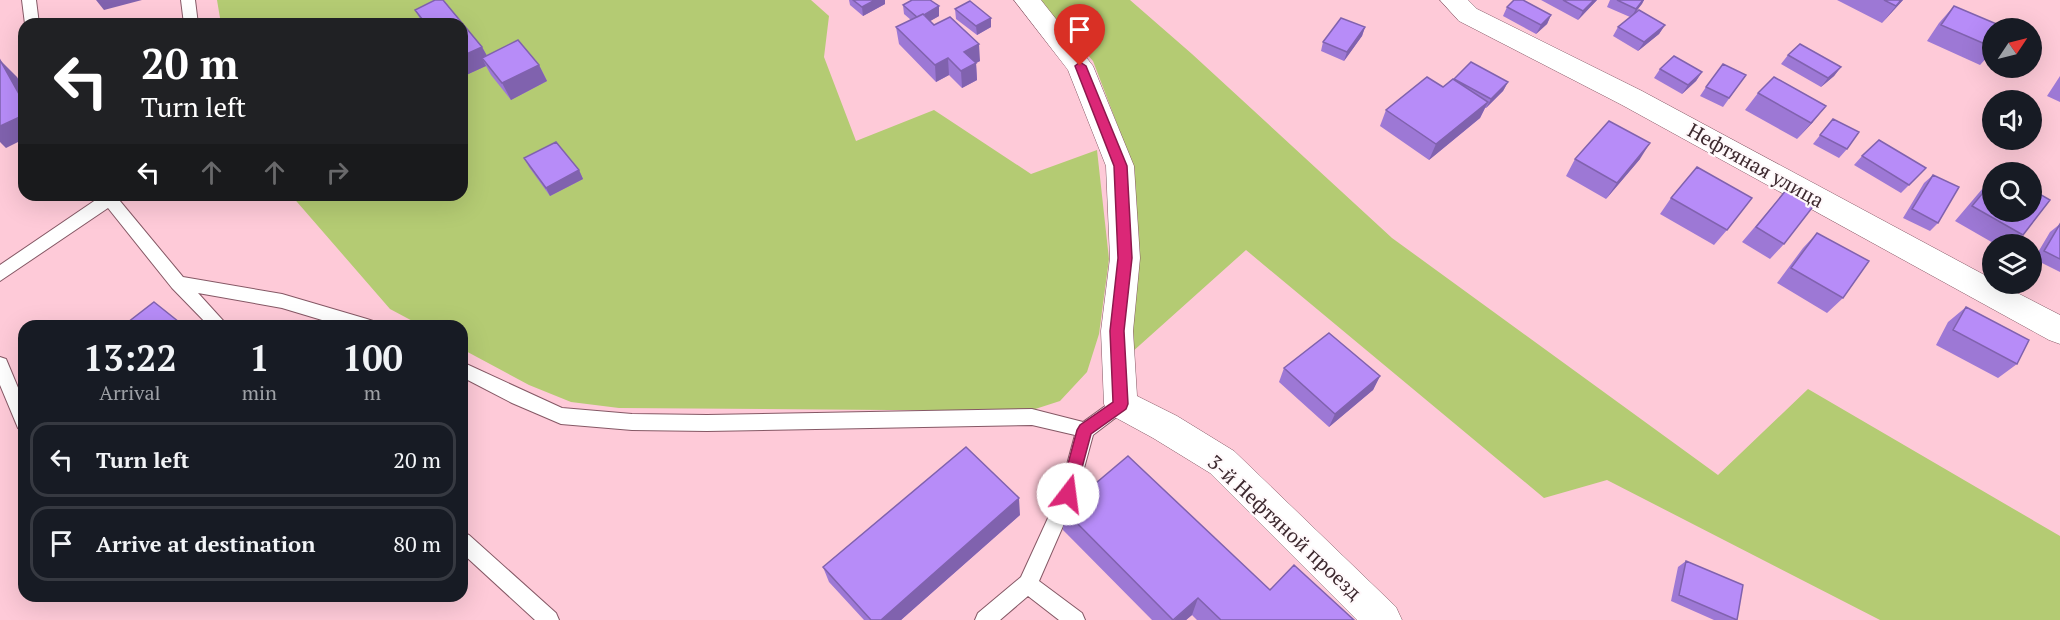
<!DOCTYPE html>
<meta charset="utf-8">
<style>
body{margin:0;font-family:"PT Serif",serif;background:#242831;color:#f1f3f6;height:100vh;display:flex;flex-direction:column;font-size:22px;white-space:nowrap}
*{box-sizing:border-box;margin:0}
p{font-size:20px;color:#9ea1a6}
.icon{flex:none;width:33px;height:33px;fill:none;stroke:currentColor;stroke-width:2;stroke-linecap:round;stroke-linejoin:round}
.map{position:relative;flex:1;overflow:hidden}
.details{position:absolute;left:18px;top:320px;width:450px;height:282px;display:flex;flex-direction:column;background:#171b24;border-radius:18px;box-shadow:0 6px 24px #0002}
.details>*{flex:none}
.guide{position:absolute;left:18px;top:18px;width:450px;height:183px;border-radius:18px;box-shadow:0 6px 24px #0002;background:#202124;color:#fff;overflow:hidden}
.needle{width:39px;rotate:55deg}
.buttons{position:absolute;left:1982px;top:18px;display:grid;gap:12px}
.buttons a{display:grid;place-items:center;width:60px;height:60px;border-radius:50%;background:#171b24;box-shadow:0 6px 24px #0002;font-size:30px}
.pin{position:absolute;display:grid;place-items:center;width:51px;height:51px;color:#fff;margin:-62px -26px;border-radius:50% 50% 50% 0;rotate:-45deg;box-shadow:0 0 6px #0007}
.pin .icon{rotate:45deg}
.me{position:absolute;width:66px;margin:-33px;rotate:15deg;stroke-linejoin:round;filter:drop-shadow(0 0 4px #0008)}
.turn{display:flex;align-items:center;gap:21px;height:126px;padding:0 24px;font-size:27px}
.turn .icon{width:78px;height:78px;stroke-width:2.5}
.turn b{display:block;font-size:42px;line-height:51px}
.lanes{display:flex;align-items:center;height:57px;padding:0 24px;background:#0003;justify-content:center;gap:30px;direction:ltr}
.lanes .off{opacity:.35}
.eta{display:flex;justify-content:space-evenly;align-items:center;height:102px;text-align:center}
.eta b{font-size:36px;font-weight:700;line-height:42px}
ul{padding:0;list-style:none}
li{display:flex;align-items:center;gap:18px;height:75px;margin:0 12px 9px;padding:0 12px;border:3px solid #363941;border-radius:18px}
li div{flex:1}
li b{display:block;font-size:22px}
li em{font-style:normal}
.map>svg:first-child{display:block}
</style>
<div class="map">
<svg width="2060" height="620" viewBox="0 0 2060 620">
<rect width="100%" height="100%" fill="#fecad8"/>
<path fill="#b4cb73" d="M217,0H811L829,16L824,57L856,141L934,110L1031,174L1097,150L1109,259L1099,334L1087,372L1060,401L1029,411L619,408L571,402L529,385L462,349V326L420,325L390,309L291,195H462V24H221Z
M1039,0H1130L1192,54L1392,238L1718,475L1808,389L2060,536V620H1880L1607,480L1544,498L1246,250L1131,353L1133,166L1093,61Z"/>
<g fill="none" stroke-linecap="round" stroke-linejoin="round">
<g stroke="#855865" stroke-width="2">
<path id="service" d="M22,0H36L39,24H25Z
M181,0H195L198,24H184Z
M98,195H115L183,277L282,294L367,319L373,321L375,326H342L282,308L198,293L228,326H209L172,288L108,208L0,281V265L100,197Z
M0,357L6,359L24,402V431L18,428L0,385Z
M462,362L562,408L632,414L707,415L1032,409L1083,422L1115,399L1121,396L1127,399L1130,404L1127,409L1093,435L1077,494L1039,581L1082,613L1085,620H1059L1028,596L1000,620H975L978,613L1021,577L1059,494L1075,435L1032,425L707,431L632,430L561,424L512,403L462,377Z
M462,532L469,535L556,613L559,620H535L462,553Z"/>
</g>
<g stroke="#855865" stroke-width="1">
<path id="minor" d="M1014,0H1041L1093,66L1134,166L1140,258L1133,331L1137,396L1177,416L1234,451L1396,607L1402,620H1357L1210,473L1153,438L1109,414L1104,404L1101,331L1110,258L1106,166L1068,70Z
M1440,0H1468L1477,9L1642,91L1992,279V284H2000L2060,315V344L2049,340L1622,105L1459,21Z"/>
</g>
<use href="#service" fill="#fff" fill-rule="evenodd"/>
<use href="#minor" fill="#fff" fill-rule="evenodd"/>
</g>
<path fill="#9d78d5" d="M435,0H443L482,47L487,56L518,40L539,65L547,81L511,100L491,75L486,66L464,76L462,74V24H423L415,10Z
M849,0H885V4L863,16L850,5Z
M1541,0H1597L1578,20Z
M1610,0H1644L1635,13L1665,25L1659,34L1638,51L1613,36L1618,27L1630,17L1607,7Z
M1837,0H1903L1882,23Z
M903,5L939,16L930,21L980,61L976,63L977,80L962,88L949,75L936,82L899,44L896,27L911,20L904,14Z
M1954,6L1992,28V52L1980,65L1927,41L1939,23Z
M1507,7L1551,15L1547,24L1536,34L1503,16Z
M955,9L991,18V27L977,35L956,19Z
M1365,27L1362,36L1344,61L1321,51L1323,42Z
M1788,55L1841,67L1834,76L1821,87L1781,64Z
M1660,69L1702,72L1696,81L1682,94L1654,78Z
M1746,75L1723,107L1700,96L1706,87Z
M2060,76V102L2047,96Z
M1453,79L1508,82L1503,91L1486,108H1485L1480,118L1429,160L1380,126L1386,110L1443,87Z
M1758,93L1813,122L1797,139L1745,110Z
M1833,119L1847,149L1839,158L1813,144Z
M1862,156L1926,168L1901,193L1854,165Z
M524,158L579,170L583,179L550,196L529,167Z
M1575,159H1640L1606,199L1566,176Z
M1933,175L1938,223L1930,231L1903,218L1924,183Z
M1992,180V212L2023,235L2011,244H1995L1955,221L1983,188Z
M1787,189L1784,244L1770,259L1742,242Z
M1671,198L1727,230L1714,245L1660,214Z
M2060,224V272L2034,259L2050,232Z
M1817,233L1843,298L1827,313L1777,283L1803,248Z
M1966,307L2017,364L1998,378L1936,345L1948,322Z
M1284,368L1380,376L1373,390L1329,427L1279,382Z
M1064,510L1270,590L1354,620H1197L1192,615L1186,620H1152L1063,530Z
M1020,515L901,620H864L829,582L823,567Z
M1686,561L1737,620H1714L1671,601L1678,567Z"/>
<path fill="#8062ae" d="M96,0H142L104,10Z
M875,0H885V4L863,16L862,7Z
M1594,0H1597L1578,20L1583,11Z
M1643,0H1644L1642,4L1631,18L1636,9Z
M1901,0H1903L1882,23L1896,6Z
M939,6V16L920,27L919,18Z
M1551,15L1547,24L1536,34L1541,25Z
M991,18V27L977,35L976,26Z
M1665,25L1659,34L1638,51L1644,42Z
M1365,27L1362,36L1344,61L1347,52Z
M979,44L980,61L965,69L964,52Z
M482,47L491,63L482,58L486,66L464,76L462,72V56Z
M948,58L949,75L936,82L935,65Z
M0,60L17,77L24,89V103Z
M976,63L977,80L962,88L961,71Z
M539,65L547,81L511,100L502,83Z
M1841,67L1834,76L1821,87L1828,78Z
M1702,72L1696,81L1682,94L1688,85Z
M1508,82L1503,91L1486,108L1491,99Z
M1488,102L1480,118L1429,160L1436,144Z
M1826,106L1813,122L1797,139L1811,123Z
M24,115V139L6,148L0,142V126Z
M1650,143L1640,159L1606,199L1617,183Z
M579,170L583,179L550,196L546,188Z
M1380,376L1373,390L1329,427L1335,414Z
M1019,498L1020,515L901,620H881Z
M1198,598L1192,615L1186,620H1174Z"/>
<path fill="#b78cf8" stroke="#8062ae" stroke-width="1.5" d="M435,0H443L482,47L462,56V24H426L415,10Z
M853,0H875L862,7Z
M912,0H930L939,6L924,15L923,14L917,17L903,5Z
M1514,0H1523L1551,15L1541,25L1507,7Z
M1563,0H1594L1583,11Z
M1617,0H1643L1636,9Z
M1884,0H1901L1896,6Z
M970,1L991,18L976,26L955,9Z
M1954,6L2006,28H1992V47L1941,25Z
M1639,10L1665,25L1644,42L1618,27Z
M923,14L934,25L950,17L979,44L964,52L976,63L961,71L948,58L935,65L896,27Z
M1341,18L1365,27L1347,52L1323,42Z
M518,40L539,65L502,83L482,58Z
M1800,44L1841,67L1828,78L1788,55Z
M1674,56L1702,72L1688,85L1660,69Z
M0,60L24,103V115L0,126Z
M1471,62L1508,82L1491,99L1454,79Z
M1723,64L1746,75L1729,98L1706,87Z
M1427,77L1443,87L1453,79L1488,102L1436,144L1386,110Z
M1774,77L1826,106L1811,123L1758,93Z
M1833,119L1859,132L1847,149L1820,135Z
M1609,121L1650,143L1617,183L1575,159Z
M1879,140L1926,168L1909,185L1862,156Z
M556,142L579,170L546,188L524,158Z
M1697,167L1752,198L1727,230L1671,198Z
M1933,175L1959,187L1938,223L1912,209Z
M1992,182V212H2031V189L2050,200L2023,235L1972,206Z
M1787,189L1815,204L1784,244L1756,227Z
M2060,224V259L2044,251Z
M1817,233L1869,261L1843,298L1791,268Z
M154,302L184,326H123Z
M1966,307L2029,340L2017,364L1953,330Z
M1329,333L1380,376L1335,414L1284,368Z
M966,447L1019,498L881,620H871L823,567Z
M1128,456L1270,590L1294,565L1354,620H1221L1198,598L1173,620L1064,510Z
M1686,561L1743,585L1737,620L1679,595Z"/>
<path fill="#db2777" stroke="#8e194d" stroke-width="1.5" d="M1080,62L1086,66L1127,166L1132,258L1124,331L1128,404L1126,409L1091,434L1075,494L1073,499L1068,501L1062,499L1060,494L1077,430L1080,425L1113,402L1110,331L1118,258L1114,166L1075,66Z"/>
<g text-anchor="middle" dominant-baseline="central" stroke-width="4.5" stroke-linejoin="round" paint-order="stroke">
<g font-size="20" fill="#3d292f" stroke="#fff9fb">
<text transform="translate(1756 165) rotate(29)">Нефтяная улица</text>
<text transform="translate(1285 527) rotate(43)">3-й Нефтяной проезд</text>
</g>
</g>
</svg>
<div class="buttons">
<a><svg class="needle" viewBox="-14 -14 28 28"><path d="M0-13l5 13h-10z" fill="#e53935"/><path d="M0 13l5-13h-10z" fill="#9ea1a6"/></svg></a>
<a><svg class="icon" aria-label="sound" viewBox="0 0 24 24"><path d="M4 9h4l5-4v14l-5-4H4zM17 9q2 3 0 6"/></svg></a>
<a><svg class="icon" aria-label="search" viewBox="0 0 24 24"><circle cx="10" cy="10" r="6"/><path d="M15 15l6 6"/></svg></a>
<a><svg class="icon" aria-label="layers" viewBox="0 0 24 24"><path d="M12 4l9 5-9 5-9-5zM3 14l9 5 9-5"/></svg></a>
</div>
<div class="pin" style="left:1080px;top:66px;background:#d93025"><svg class="icon" aria-label="arrive" viewBox="0 0 24 24"><path d="M6 21V4h12l-3 4 3 4H6"/></svg></div>
<svg class="me" style="left:1068px;top:494px" viewBox="-20 -20 40 40"><circle r="19" fill="#fff"/><path d="M0-13L10 11 0 6-10 11z" fill="#db2777"/></svg>
<div class="guide">
<div class="turn"><svg class="icon" aria-label="left" viewBox="0 0 24 24"><path d="M17 20v-9H6M10 6l-5 5 5 5"/></svg><div><b>20 m</b>Turn left</div></div>
<div class="lanes"><svg class="icon" aria-label="left" viewBox="0 0 24 24"><path d="M17 20v-9H6M10 6l-5 5 5 5"/></svg><svg class="icon off" aria-label="ahead" viewBox="0 0 24 24"><path d="M12 20V5M6 11l6-6 6 6"/></svg><svg class="icon off" aria-label="ahead" viewBox="0 0 24 24"><path d="M12 20V5M6 11l6-6 6 6"/></svg><svg class="icon off" aria-label="right" viewBox="0 0 24 24"><path d="M7 20v-9h11M14 6l5 5-5 5"/></svg></div>
</div>
<section class="details">
<div class="eta">
<div><b>13:22</b><p>Arrival</p></div>
<div><b>1</b><p>min</p></div>
<div><b>100</b><p>m</p></div>
</div>
<ul>
<li><svg class="icon" aria-label="left" viewBox="0 0 24 24"><path d="M17 20v-9H6M10 6l-5 5 5 5"/></svg><div><b>Turn left</b></div><em>20 m</em></li>
<li><svg class="icon" aria-label="arrive" viewBox="0 0 24 24"><path d="M6 21V4h12l-3 4 3 4H6"/></svg><div><b>Arrive at destination</b></div><em>80 m</em></li>
</ul>
</section>
</div>
